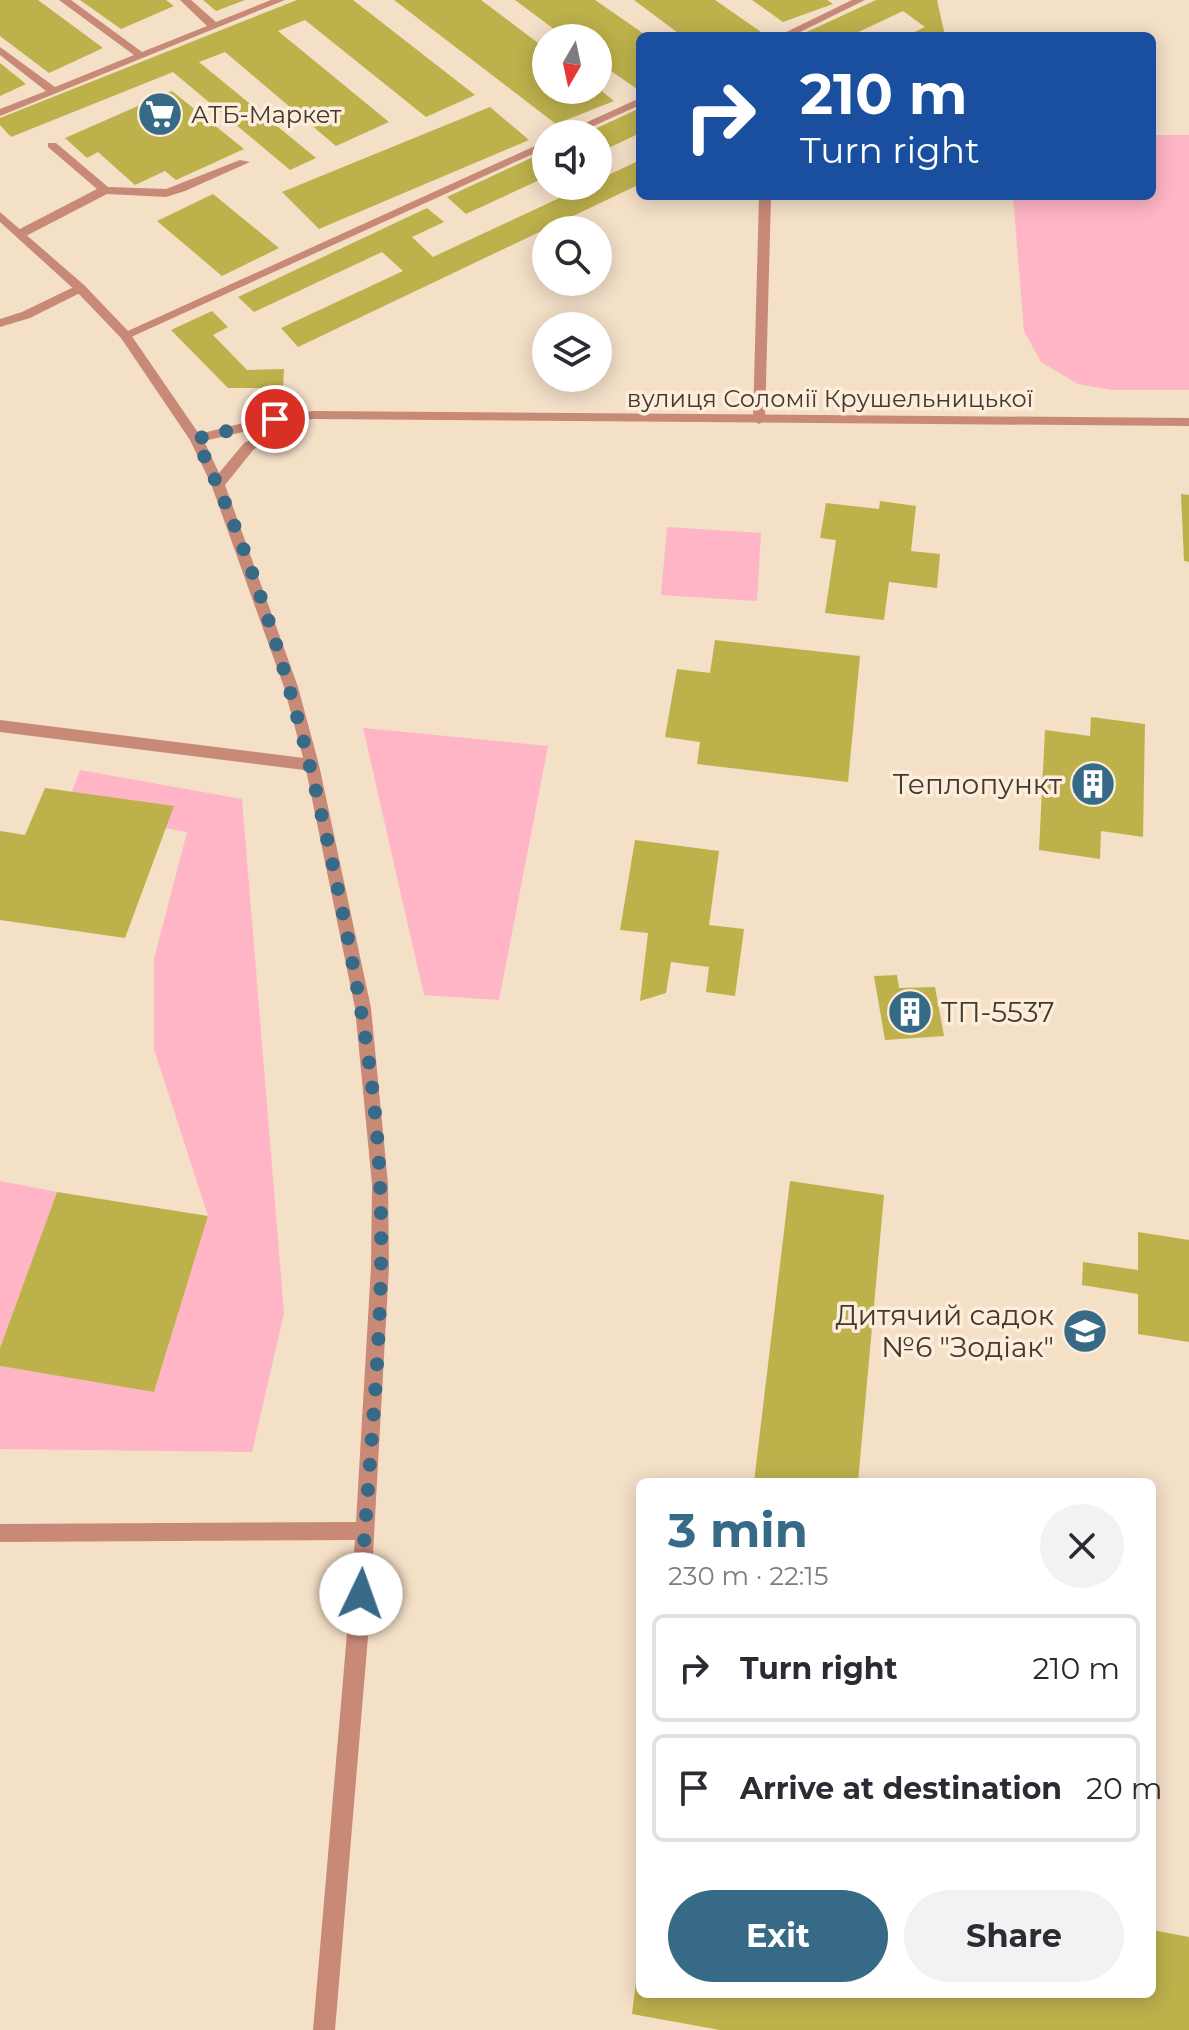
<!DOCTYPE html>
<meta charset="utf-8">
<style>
body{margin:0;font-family:Montserrat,sans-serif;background:#f2f2f3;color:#2b2b33;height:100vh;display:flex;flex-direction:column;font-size:30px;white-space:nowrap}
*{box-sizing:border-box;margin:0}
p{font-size:26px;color:#7c7c81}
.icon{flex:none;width:44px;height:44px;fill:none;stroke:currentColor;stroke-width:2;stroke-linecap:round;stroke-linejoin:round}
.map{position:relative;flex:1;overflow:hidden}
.details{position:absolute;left:636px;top:1478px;width:520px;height:520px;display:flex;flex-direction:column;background:#fff;border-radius:12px;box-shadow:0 4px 20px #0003}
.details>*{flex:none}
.hud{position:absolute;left:636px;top:32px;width:520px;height:168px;border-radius:12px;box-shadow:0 4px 20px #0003;background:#1a4fa0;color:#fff;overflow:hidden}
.needle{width:52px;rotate:189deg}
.controls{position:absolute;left:532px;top:24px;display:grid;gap:16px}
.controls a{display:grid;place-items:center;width:80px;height:80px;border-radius:50%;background:#fff;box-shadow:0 4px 20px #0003;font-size:40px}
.pin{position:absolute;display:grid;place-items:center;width:68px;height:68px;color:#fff;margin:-34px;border:4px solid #fff;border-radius:50%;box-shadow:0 2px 8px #0007}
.me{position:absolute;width:88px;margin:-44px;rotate:3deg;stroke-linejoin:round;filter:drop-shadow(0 0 6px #0008)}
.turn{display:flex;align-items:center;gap:28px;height:168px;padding:0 32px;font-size:36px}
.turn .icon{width:104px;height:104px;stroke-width:2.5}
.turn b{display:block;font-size:56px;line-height:68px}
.round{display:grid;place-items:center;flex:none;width:84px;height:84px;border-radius:42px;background:#f2f2f3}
.overview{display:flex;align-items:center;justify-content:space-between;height:136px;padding:0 32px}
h1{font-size:48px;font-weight:700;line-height:60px;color:#366a87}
.primary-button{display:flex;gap:16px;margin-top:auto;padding:16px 32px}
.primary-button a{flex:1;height:92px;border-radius:48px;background:#366a87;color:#fff;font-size:32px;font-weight:700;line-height:92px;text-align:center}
.primary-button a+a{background:#f2f2f3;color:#2b2b33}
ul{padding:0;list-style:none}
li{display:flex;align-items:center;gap:24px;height:108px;margin:0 16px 12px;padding:0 16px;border:4px solid #e1e1e2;border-radius:12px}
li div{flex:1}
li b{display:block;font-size:30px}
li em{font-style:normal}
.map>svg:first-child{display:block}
</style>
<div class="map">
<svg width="1189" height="2030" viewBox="0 0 1189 2030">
<rect width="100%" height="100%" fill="#f4dfc7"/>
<path fill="#ffb5c6" d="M1152,135H1189V390H1112L1078,384L1041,362L1024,331L1013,196H1152Z
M667,527L761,533L757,601L661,595Z
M363,728L548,746L499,1000L424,995Z
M80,770L242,799L284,1313L252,1452L0,1449V1366L154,1392L208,1216L154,1049V959L187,832L65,811Z
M0,1181L57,1192L0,1348Z"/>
<path fill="#bdb14c" d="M0,0H38L103,48L49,73L0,36Z
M80,0H166L174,6L121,29Z
M203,0H245L216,11Z
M297,0H353L475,95L426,117L305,20L278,31L389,122L336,146L225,52L199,62L316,158L290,170L173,72L11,137L0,125V118Z
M394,0H481L546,49V90L598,88L614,101L556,124Z
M515,0H595L647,36H640V91L598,62V38H566Z
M634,0H715L767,36H682Z
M752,0H827L833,4L783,22Z
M876,0H937L945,36H906L925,27L903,11L850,36H798Z
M0,63L26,84L0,96Z
M172,91L244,149L176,180L165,171L135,185L98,152L87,158L65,138Z
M490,107L529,140L319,229L282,192Z
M640,108V133L598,153V134H584Z
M546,151V177L466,214L447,197Z
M640,160V184L298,347L281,328L403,271L382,252L254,312L238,297L427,208L444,222L412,237L433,257L585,186H598V180Z
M213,194L279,248L222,276L157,221Z
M212,311L228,327L213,335L247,370L284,369L283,388H228L171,330Z
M1181,494L1189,495V562L1184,561Z
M880,501L916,506L911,551L940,554L937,588L889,582L884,620L825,613L836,540L820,538L826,503L879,509Z
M715,640L860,656L848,782L697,764L700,742L665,737L677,669L710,673Z
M1091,717L1145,724L1143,837L1101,831L1100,859L1039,850L1045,730L1090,736Z
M45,788L174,806L125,938L0,920V831L25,835Z
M635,840L719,851L709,925L744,929L735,996L706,992L709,967L671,962L666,993L640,1001L648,933L620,930Z
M897,975L899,988L935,987L944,1036L885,1040L874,976Z
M790,1181L884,1195L858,1482H754Z
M57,1192L208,1216L154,1392L0,1366V1348Z
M1138,1232L1189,1240V1342L1138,1334V1294L1082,1285L1083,1262L1138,1270Z
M1152,1930L1189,1937V2030H720L632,2014L638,1965L640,1994H1152Z"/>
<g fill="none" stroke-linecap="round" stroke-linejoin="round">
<path fill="#c88977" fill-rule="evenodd" d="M59,0H71L142,52L207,26L180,0H191L216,22L271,0H285L0,116V109L46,91L0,55V47L55,87L134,55Z
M852,0H865L792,36H778Z
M640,98V105L576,134H561Z
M546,141V148L129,338L125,339L119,335Z
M48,143H56L108,187L166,189L240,160L250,162L185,191L166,197L107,194L24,237H16V231L97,189L48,147Z
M759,196H771L765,420L759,424L753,420Z
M80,284L86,288L84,291L30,318L0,327V319L22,312Z
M0,720L312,759L319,765L312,771L0,732Z"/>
<path fill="#c88977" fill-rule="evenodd" d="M0,212L84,285L129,332L199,434L275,415L314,411L1189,418V426L314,419L298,421L297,427L254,449L225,485L298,687L319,765L371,1008L388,1184L389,1267L369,1625L335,2030H313L355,1540L0,1542V1524L356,1522L371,1267L372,1184L355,1008L305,765L284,687L211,484L190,440L121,338L76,291L0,222ZM286,422L244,443L219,473L204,441Z"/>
</g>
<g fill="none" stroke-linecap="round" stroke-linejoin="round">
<path stroke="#366a87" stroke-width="14" stroke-dasharray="0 25.2" d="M275,419L196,439C264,578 304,730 336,880C357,981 376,1081 380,1184C386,1320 368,1458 361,1594"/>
</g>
<defs>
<g id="supermarket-disc" transform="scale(2.3)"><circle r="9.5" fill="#366a87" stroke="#feedda"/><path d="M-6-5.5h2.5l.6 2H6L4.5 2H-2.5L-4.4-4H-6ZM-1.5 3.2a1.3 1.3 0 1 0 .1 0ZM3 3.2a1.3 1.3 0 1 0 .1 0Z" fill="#fff"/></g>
<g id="building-disc" transform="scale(2.3)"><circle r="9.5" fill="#366a87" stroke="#feedda"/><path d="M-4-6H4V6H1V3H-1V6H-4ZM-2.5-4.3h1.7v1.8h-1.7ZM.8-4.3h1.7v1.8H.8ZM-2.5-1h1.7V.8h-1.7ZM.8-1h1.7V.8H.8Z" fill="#fff"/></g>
<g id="school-disc" transform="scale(2.3)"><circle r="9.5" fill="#366a87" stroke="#feedda"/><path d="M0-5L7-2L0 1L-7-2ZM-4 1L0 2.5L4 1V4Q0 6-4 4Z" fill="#fff"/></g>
</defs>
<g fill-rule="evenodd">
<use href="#supermarket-disc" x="160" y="114"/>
<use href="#building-disc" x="1093" y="784"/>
<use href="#building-disc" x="910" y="1012"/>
<use href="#school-disc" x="1085" y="1331"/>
</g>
<g text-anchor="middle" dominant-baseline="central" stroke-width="7" stroke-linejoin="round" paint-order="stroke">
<g font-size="24" fill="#423a30" stroke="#feedda" text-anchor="start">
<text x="191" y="114">АТБ-Маркет</text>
</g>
<g font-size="24" fill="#423a30" stroke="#feedda">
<text x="830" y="398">вулиця Соломії Крушельницької</text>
</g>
<g font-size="28" fill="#423a30" stroke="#feedda" text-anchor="end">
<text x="1062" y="784">Теплопункт</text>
<text x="941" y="1012" text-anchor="start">ТП-5537</text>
<text x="1054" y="1315">Дитячий садок<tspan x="1054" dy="32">№6 "Зодіак"</tspan></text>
</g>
</g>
</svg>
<div class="controls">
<a><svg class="needle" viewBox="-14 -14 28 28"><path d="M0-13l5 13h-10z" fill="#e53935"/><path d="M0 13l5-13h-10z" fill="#7c7c81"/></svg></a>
<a><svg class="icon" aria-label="sound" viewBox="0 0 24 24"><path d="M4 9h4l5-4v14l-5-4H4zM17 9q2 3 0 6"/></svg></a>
<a><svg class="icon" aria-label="search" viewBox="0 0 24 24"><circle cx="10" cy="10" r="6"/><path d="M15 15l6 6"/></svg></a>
<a><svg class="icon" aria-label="layers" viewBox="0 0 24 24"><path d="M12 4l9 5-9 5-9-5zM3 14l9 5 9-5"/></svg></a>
</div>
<div class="pin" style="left:275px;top:419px;background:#d93025"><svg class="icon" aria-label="arrive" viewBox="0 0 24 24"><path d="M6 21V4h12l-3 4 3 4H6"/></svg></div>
<svg class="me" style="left:361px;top:1594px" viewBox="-20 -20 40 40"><circle r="19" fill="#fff"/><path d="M0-13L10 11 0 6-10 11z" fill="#366a87"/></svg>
<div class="hud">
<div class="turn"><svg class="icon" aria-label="right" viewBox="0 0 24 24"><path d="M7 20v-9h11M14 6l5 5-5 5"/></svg><div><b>210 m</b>Turn right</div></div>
</div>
<section class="details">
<div class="overview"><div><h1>3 min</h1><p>230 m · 22:15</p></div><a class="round"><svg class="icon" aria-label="close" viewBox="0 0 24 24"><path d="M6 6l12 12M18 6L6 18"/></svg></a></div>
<ul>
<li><svg class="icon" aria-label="right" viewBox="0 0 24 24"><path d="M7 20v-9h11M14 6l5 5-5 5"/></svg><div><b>Turn right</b></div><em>210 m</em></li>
<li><svg class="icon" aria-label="arrive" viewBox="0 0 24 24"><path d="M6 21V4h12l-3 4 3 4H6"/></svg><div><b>Arrive at destination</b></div><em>20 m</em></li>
</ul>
<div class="primary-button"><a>Exit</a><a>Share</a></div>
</section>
</div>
